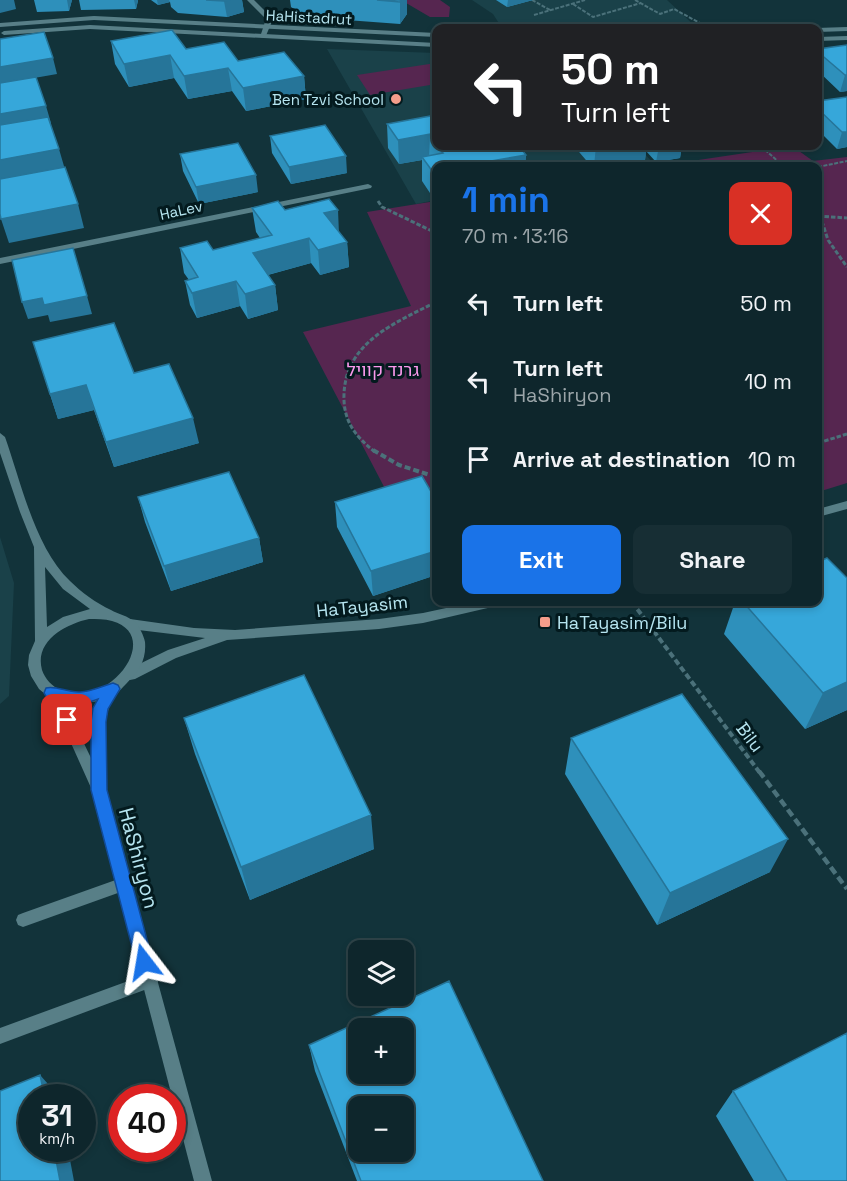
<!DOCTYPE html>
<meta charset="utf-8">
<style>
body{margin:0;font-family:"Space Grotesk",Heebo,sans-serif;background:#172e34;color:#f1f3f6;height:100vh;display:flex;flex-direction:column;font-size:22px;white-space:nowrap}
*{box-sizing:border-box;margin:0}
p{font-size:20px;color:#9ba5a9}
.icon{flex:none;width:33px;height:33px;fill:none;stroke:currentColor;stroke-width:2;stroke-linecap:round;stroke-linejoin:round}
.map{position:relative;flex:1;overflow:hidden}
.sheet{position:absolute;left:432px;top:162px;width:390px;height:444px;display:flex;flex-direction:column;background:#0e262c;border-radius:12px;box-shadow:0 3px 9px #0003,0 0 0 2px #2e4348}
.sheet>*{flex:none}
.top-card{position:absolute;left:432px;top:24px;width:390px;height:126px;border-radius:12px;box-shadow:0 3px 9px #0003,0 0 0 2px #2e4348;background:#202124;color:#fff;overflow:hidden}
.controls{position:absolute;left:348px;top:940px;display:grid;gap:12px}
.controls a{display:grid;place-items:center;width:66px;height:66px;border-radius:12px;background:#0e262c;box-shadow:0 3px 9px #0003,0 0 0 2px #2e4348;font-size:30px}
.speed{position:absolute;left:18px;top:1084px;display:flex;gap:12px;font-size:30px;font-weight:700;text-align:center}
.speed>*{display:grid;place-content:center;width:78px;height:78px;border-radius:50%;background:#0e262c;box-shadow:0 3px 9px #0003,0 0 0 2px #2e4348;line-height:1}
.speed small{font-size:15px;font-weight:400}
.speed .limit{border:9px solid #d22;background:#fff;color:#111}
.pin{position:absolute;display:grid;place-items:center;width:51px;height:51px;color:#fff;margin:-26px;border-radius:12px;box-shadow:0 3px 9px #0006}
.me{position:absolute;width:66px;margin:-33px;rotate:346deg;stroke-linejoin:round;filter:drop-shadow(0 0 4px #0008)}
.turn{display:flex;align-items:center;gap:21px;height:126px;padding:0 30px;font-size:27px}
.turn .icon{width:78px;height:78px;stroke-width:2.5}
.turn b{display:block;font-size:42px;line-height:51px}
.round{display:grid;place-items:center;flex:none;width:63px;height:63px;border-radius:12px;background:#172e34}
.summary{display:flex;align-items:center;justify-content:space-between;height:102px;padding:0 30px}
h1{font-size:36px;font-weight:600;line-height:45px;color:#1a73e8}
.cta{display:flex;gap:12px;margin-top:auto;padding:12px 30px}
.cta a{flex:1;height:69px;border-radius:12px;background:#1a73e8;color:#fff;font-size:24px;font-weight:600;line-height:69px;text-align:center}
.cta a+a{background:#172e34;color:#f1f3f6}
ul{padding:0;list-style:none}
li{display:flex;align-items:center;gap:18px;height:78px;padding:0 30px}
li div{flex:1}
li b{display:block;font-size:22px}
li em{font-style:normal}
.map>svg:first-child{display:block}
</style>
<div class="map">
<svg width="847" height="1181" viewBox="0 0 847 1181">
<rect width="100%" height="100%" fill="#12333a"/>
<path fill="#1a4149" d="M472,0H667L697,28H502L493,14Z
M327,49L436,53V146H638L652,162L629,166H436V200L416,204Z
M0,537L14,583L9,696L0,704Z"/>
<path fill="#562650" d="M401,0H440L450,7L449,17H430Z
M436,63V84L370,95L357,75Z
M792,146L813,161L847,157V483L818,492V166H658Z
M436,201V500L392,502L303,332L411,306L367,212Z"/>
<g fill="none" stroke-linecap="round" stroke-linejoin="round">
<path stroke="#4b717a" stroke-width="2" stroke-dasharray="4 1.5" stroke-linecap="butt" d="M532,0L550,10
M635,0L660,14L674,9L709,28
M573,4L593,17L641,3
M534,15L585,0
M495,28H505
M761,146L783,166
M818,167L847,161"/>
<path stroke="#4b717a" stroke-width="3" stroke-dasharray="4.5 2" stroke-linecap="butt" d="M378,201L382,207L436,233
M818,209L828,240L847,267
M818,216L847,218
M818,443L847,434
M375,452C355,436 343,421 344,394C346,342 395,323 436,302"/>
<path stroke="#4b717a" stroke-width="4" stroke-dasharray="6 3" stroke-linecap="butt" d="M373,450L399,465L436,477
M632,602L760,773"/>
<path stroke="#4b717a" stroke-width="4.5" stroke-dasharray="8 4" stroke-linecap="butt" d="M759,771L847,889"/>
<path fill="#587f87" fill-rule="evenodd" d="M124,877L129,879L131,884L129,889L23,927L18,925L16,920L18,915L23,913Z
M150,973L155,976L158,981L155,986L0,1044V1028Z"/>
<path fill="#587f87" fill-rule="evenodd" d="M247,0H254L273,19L265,38L260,37L266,19Z
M368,184L372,186L371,188L0,264V258Z
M847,501V509L818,517V509Z
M474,602H498L496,605L492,607L423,623L379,629L227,640L176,658L135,679L130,680L125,679L124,675L125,671L168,650L205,638L130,629L126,627L124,624L126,621L130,619L194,628L235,630L379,619L423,613Z"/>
<path fill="#587f87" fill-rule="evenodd" d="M94,16L436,33V37L94,20L0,27V23Z
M90,25L436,43V47L90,29L4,35L1,33L4,31Z
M847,27V31L818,32V28H816Z
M847,36V40L818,41V37Z
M0,433L5,437C21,482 35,548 70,581C81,592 96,603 111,610C118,614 128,616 135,622C139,626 144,636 145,642C148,677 116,683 108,711C100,737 110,763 105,788L212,1181H194L92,790L62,723L45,694L39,689L31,676L28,665L29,655L35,641L34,547L20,512L0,453ZM45,567L63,589L90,609L63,617L47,627ZM89,619C96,619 105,619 112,621C165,636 107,712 60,690C52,686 45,679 42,670C34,641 66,624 89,619ZM99,701L92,723L91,758L64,702L76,704Z"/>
</g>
<path fill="#2e90bb" d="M34,0H72L69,11L37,12Z
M79,0H138V1L136,9L81,10Z
M151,0H242L244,12L227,17L178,13L171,7L170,2L158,5Z
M290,0H407V14L400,24L306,17L291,7Z
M496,0H533L507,7Z
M111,41L186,49L304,76L306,99L246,111L232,91L188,99L174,78L129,87L115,64Z
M847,45V91L840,92L818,71V49Z
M847,97V147L837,149L818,130V101Z
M436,115V146H519L526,155L525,166H436V195L432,196L422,181V160L399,164L388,148L387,124Z
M270,136L347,173L291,184L272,153Z
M574,146H682L680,158L656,162L646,151L645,160L609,166H591Z
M180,154L258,192L199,204L183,171Z
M252,208L285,210L339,232L347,242L349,267L320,275L311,263L268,275L275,285L278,310L248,319L240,306L197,318L190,305L185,281L189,280L184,273L180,248L213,250L260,238L256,232Z
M33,342L134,373L199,443L114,467L94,410L58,419Z
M138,497L259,538L263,562L171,591L145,522Z
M436,500V575L373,596L337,527L335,502Z
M735,602H818L847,710L805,729L724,634Z
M184,718L374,849L250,900L195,754Z
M571,738L770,872L657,925L565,774Z
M309,1045L543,1181H357L315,1071Z
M733,1091L847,1181H754L716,1116Z"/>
<path fill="#267599" d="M0,0H14L16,9L0,13Z
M67,0H72L69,11Z
M134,0H138L136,9Z
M157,0H169L170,2L158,5Z
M230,0H242L244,12L227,17L224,1Z
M401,0H407V14L400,24V2Z
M508,0H533L507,7Z
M170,55L174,78L129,87L124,64Z
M53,58L57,74L0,84V67Z
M228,68L232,91L188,99L184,76Z
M845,75H847V91L840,92Z
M304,76L306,99L246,111L243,88Z
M46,106L51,123L0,131V114Z
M842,132H847V147L837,149Z
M430,134L429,158L422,157V160L399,164L398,140Z
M596,146H647L645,160L609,166H594Z
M659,146H682L680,158L656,162Z
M59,149L66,173L0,185V160Z
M526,155L525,166H462Z
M346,156L347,173L291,184L289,167Z
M436,171V195L432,196L433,172Z
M256,175L258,192L199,204L196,187Z
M78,204L84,228L9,243L1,219Z
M338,210L339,234L324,213Z
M309,238L311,263L256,278L253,253Z
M347,242L349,267L320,275L318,250Z
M236,281L240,306L197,318L192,293Z
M275,285L278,310L248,319L245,294Z
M87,296L92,314L50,322L48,315L28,319L22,302L42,298Z
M86,385L94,410L58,419L50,394Z
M193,418L199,443L114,467L106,442Z
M259,538L263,562L171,591L164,566Z
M436,551V575L373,596L371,571Z
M847,682V710L805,729L823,693Z
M371,815L374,849L250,900L241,867Z
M788,839L770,872L657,925L670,893Z
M40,1075L57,1094L58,1098H45Z
M54,1149H68L74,1181H60Z"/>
<path fill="#36a7da" stroke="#267599" stroke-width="1.5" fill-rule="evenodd" d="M206,0H230L224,1Z
M377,0H401L400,2Z
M172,30L186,49L224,42L238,61L284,52L304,76L243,88L228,68L184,76L170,55L124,64L111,41Z
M44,32L53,58L0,67V39Z
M847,45V75H845L818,52V49Z
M36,77L46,106L0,114V83Z
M847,97V132H842L818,109V101Z
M436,115V144L430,134L398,140L387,124Z
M48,117L59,149L0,160V125Z
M325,125L346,156L289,167L270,136Z
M238,143L256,175L196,187L180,154Z
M437,146H519L526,155L462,166H436V171L433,172L422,157L443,153Z
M65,167L78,204L1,219L0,214V179Z
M329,199L338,210L324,213L347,242L318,250L309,238L253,253L275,285L245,294L236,281L192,293L185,281L198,277L180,248L207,241L213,250L272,235L252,208L278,201L285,210Z
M73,248L87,296L44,305L42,298L22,302L12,260Z
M114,323L134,373L169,364L193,418L106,442L86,385L50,394L33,342Z
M229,472L259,538L164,566L138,497Z
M422,476L436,500V551L371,571L335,502Z
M827,558L847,578V682L823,693L743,602H818V562Z
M304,675L371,815L241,867L184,718Z
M682,694L788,839L670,893L571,738Z
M449,981L543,1181H361L309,1045ZM358,1029H404V1074H358ZM358,1107H404V1152H358Z
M847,1033V1181H787L733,1091Z
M40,1075L45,1098H32V1149H54L60,1181H0V1091Z"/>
<path fill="#1a73e8" stroke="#114b97" stroke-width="1.5" d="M113,683L118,685L120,689L108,709L106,722L107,790L153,962L151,968L144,971L138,968L136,962L91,790V722L93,708L98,699L81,705L65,703L75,720L73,724L67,726L62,724L44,693L46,688C56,685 68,693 80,692C90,692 103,686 113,683Z"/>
<g fill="#f49d8b" stroke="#031a1e" stroke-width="2">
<circle cx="396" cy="99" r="6"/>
<rect x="539" y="616" width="12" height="12" rx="3"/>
</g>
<g text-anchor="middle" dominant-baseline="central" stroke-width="6" stroke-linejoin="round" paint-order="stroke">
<g font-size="15" fill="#b6e5f0" stroke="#031a1e">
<text transform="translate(309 17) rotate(3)">HaHistadrut</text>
<text transform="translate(181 210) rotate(-12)">HaLev</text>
</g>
<g font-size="15" fill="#b6e5f0" stroke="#031a1e" text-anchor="end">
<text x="384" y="99">Ben Tzvi School</text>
</g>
<g font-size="18" fill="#fa99ec" stroke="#031a1e">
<text x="383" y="369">גרנד קוויל</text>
</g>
<g font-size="18" fill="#b6e5f0" stroke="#031a1e">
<text transform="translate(362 606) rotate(-6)">HaTayasim</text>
<text transform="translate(750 737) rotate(53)">Bilu</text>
</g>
<g font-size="18" fill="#b6e5f0" stroke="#031a1e" text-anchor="start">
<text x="557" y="622">HaTayasim/Bilu</text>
</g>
<g font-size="21" fill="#b6e5f0" stroke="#031a1e">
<text transform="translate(139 858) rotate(75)">HaShiryon</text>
</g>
</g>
</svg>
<div class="controls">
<a><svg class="icon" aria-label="layers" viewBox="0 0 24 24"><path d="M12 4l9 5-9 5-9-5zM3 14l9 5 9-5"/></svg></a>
<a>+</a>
<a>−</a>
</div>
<div class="speed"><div>31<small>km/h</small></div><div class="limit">40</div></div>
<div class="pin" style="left:67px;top:720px;background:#d93025"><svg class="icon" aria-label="arrive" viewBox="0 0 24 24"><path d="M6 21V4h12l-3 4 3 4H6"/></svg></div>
<svg class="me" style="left:144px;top:962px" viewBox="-20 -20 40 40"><path d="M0-17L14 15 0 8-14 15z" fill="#1a73e8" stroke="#fff" stroke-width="4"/></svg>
<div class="top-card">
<div class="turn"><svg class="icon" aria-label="left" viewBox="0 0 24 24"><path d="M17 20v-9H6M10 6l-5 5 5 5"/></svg><div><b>50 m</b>Turn left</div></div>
</div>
<section class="sheet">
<div class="summary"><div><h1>1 min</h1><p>70 m · 13:16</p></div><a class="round" style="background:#d93025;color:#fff"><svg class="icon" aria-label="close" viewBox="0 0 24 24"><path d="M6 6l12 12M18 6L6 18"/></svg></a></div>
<ul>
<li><svg class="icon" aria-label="left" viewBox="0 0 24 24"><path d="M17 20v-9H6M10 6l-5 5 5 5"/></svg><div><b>Turn left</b></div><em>50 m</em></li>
<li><svg class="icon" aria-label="left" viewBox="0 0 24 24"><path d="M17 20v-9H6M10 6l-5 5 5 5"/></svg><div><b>Turn left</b><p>HaShiryon</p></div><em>10 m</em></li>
<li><svg class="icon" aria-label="arrive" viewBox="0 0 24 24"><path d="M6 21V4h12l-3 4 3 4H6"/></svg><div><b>Arrive at destination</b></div><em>10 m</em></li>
</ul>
<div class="cta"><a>Exit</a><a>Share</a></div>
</section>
</div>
